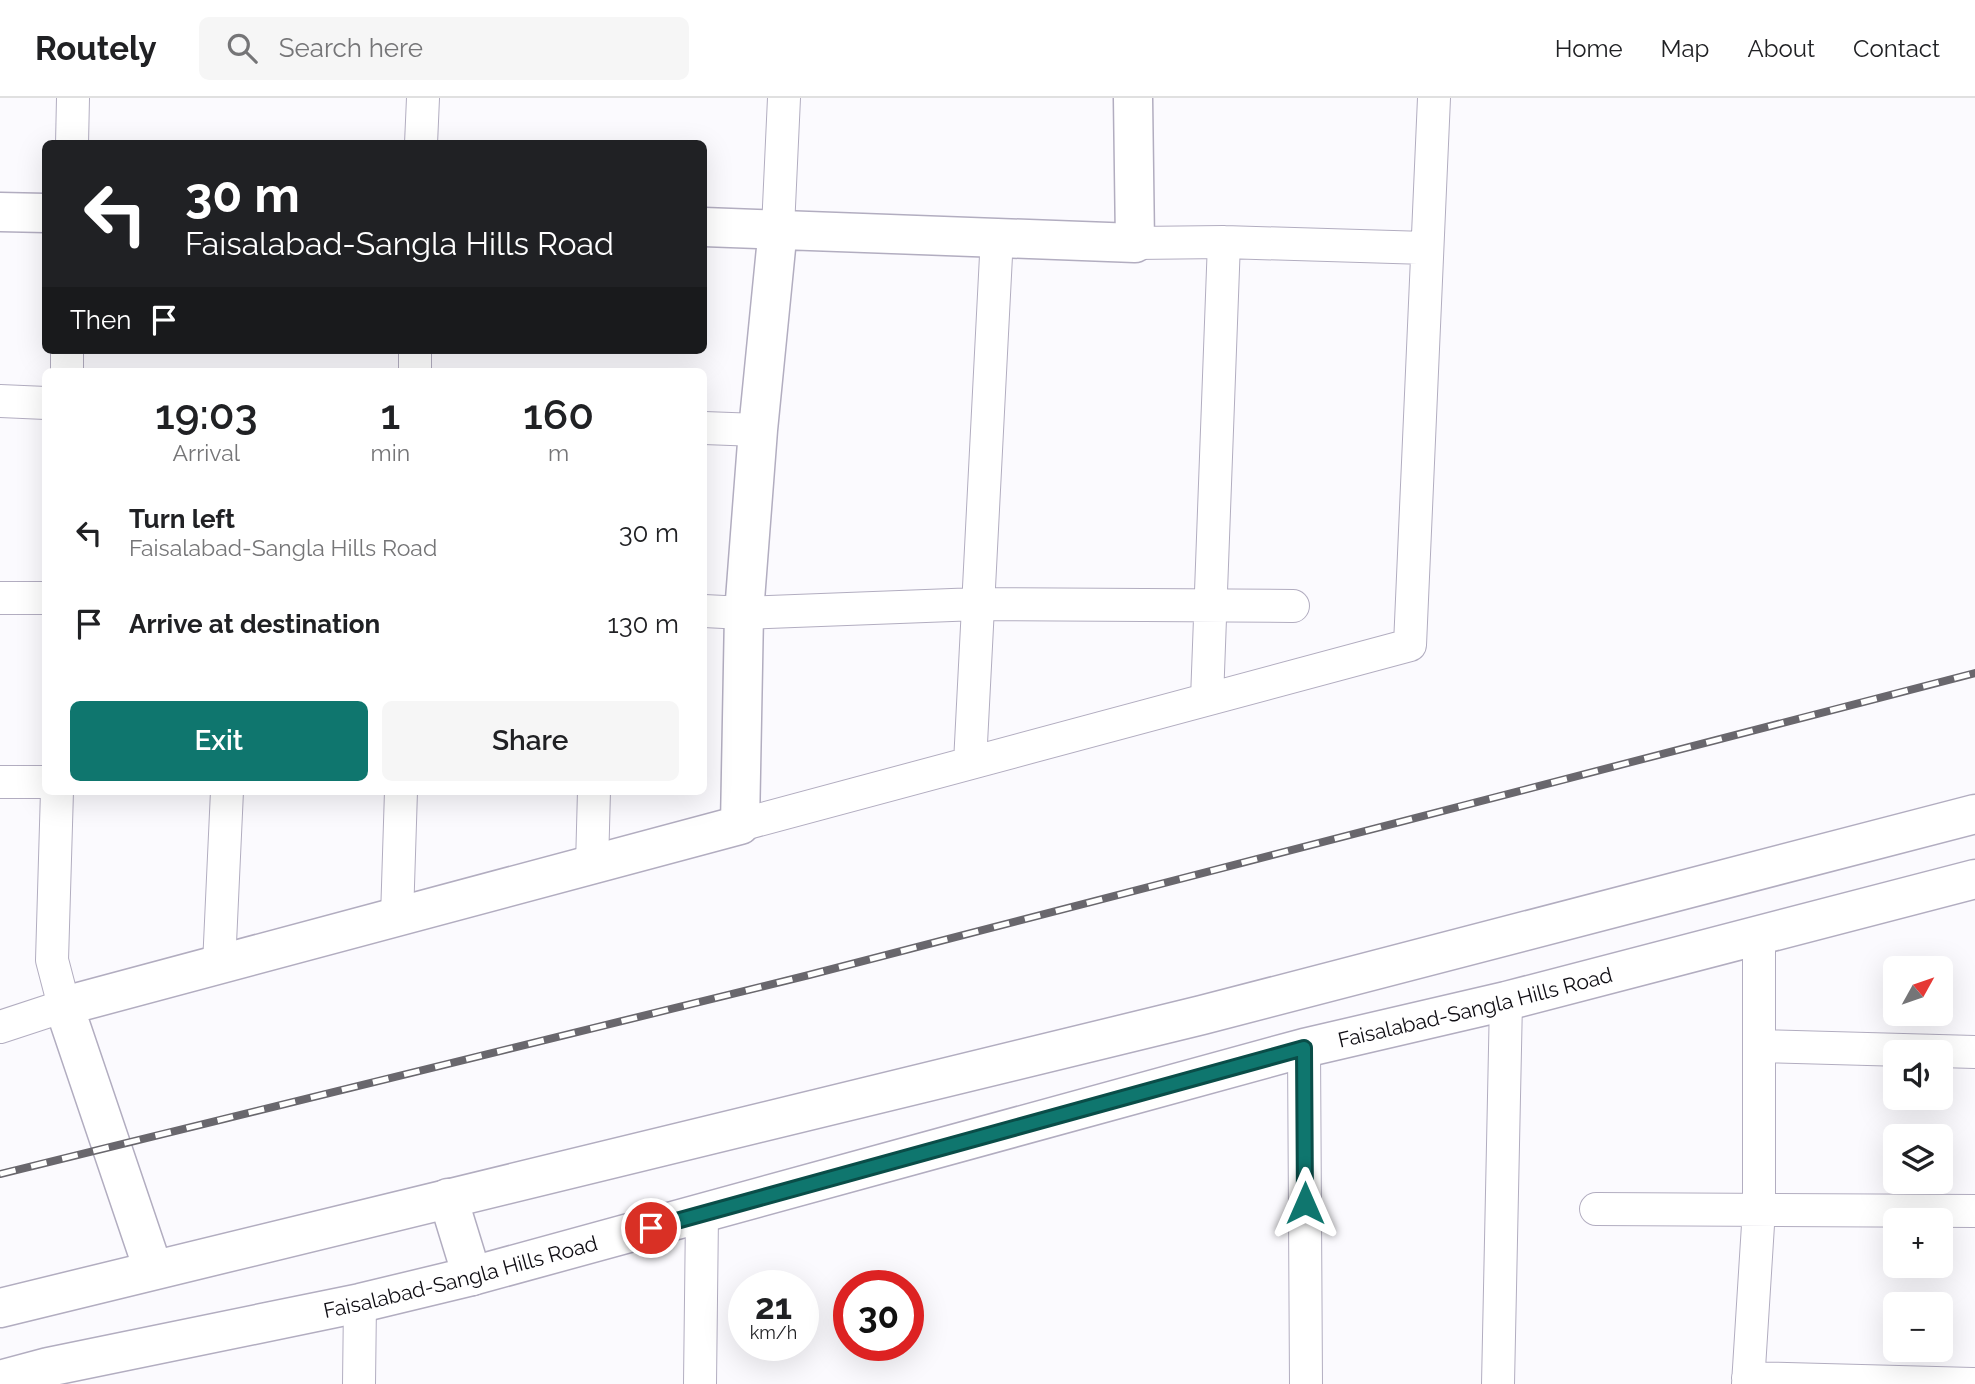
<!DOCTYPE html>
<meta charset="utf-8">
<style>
body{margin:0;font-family:Raleway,sans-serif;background:#f6f6f6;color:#202124;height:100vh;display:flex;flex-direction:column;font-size:26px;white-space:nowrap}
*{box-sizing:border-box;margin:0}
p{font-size:23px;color:#757577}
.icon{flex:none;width:38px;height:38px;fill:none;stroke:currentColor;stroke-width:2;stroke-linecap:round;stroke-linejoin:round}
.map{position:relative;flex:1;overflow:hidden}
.panel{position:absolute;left:42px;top:270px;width:665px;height:427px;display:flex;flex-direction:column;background:#fff;border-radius:10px;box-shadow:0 7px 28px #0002}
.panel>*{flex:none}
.guide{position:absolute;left:42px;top:42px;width:665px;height:214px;border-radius:10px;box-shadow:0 7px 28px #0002;background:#202124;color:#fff;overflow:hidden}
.needle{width:46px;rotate:50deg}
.fabs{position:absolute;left:1883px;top:858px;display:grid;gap:14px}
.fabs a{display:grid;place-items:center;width:70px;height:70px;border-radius:10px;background:#fff;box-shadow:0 7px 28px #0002;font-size:35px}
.speed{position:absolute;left:728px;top:1172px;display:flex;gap:14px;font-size:35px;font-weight:700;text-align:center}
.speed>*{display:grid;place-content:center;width:91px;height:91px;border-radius:50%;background:#fff;box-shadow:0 7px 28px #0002;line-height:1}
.speed small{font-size:18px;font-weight:400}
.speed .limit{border:10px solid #d22;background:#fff;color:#111}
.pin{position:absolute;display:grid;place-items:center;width:60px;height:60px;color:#fff;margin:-30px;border:4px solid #fff;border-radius:50%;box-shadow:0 2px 7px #0007}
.me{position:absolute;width:77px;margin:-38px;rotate:0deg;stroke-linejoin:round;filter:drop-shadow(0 0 5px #0008)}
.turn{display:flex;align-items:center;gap:24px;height:147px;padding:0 28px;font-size:32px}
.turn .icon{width:91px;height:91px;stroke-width:2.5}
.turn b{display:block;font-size:49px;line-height:60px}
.then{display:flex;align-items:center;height:66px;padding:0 28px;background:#0003;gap:14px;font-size:26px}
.eta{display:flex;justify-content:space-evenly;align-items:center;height:119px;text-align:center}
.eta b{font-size:42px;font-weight:600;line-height:49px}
.action{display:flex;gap:14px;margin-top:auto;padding:14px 28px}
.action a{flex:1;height:80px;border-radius:10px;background:#0f766e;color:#fff;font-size:28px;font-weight:600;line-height:80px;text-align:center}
.action a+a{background:#f6f6f6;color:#202124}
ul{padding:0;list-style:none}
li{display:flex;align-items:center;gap:21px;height:91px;padding:0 28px}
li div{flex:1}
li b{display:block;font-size:26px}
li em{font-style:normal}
header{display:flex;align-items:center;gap:42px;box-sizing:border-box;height:98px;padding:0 35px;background:#fff;border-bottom:2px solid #e0e0e0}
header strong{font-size:33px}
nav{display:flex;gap:38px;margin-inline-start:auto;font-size:24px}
.search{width:490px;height:63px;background:#f6f6f6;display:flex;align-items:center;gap:18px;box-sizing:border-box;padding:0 24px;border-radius:10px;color:#757577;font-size:26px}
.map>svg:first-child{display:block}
</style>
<header>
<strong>Routely</strong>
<div class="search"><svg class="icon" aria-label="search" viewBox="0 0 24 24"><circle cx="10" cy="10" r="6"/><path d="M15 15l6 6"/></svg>Search here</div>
<nav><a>Home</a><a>Map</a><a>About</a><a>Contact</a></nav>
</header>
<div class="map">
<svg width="1975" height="1286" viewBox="0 0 1975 1286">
<rect width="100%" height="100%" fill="#fbfafe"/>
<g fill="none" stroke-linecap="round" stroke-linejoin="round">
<g stroke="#b2adc0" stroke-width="34">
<path id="minor" d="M72,46L73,0
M421,46L423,0
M778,130L784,0
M1135,145L1224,144L1426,150
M67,273V252
M415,273V252
M0,303L46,305
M704,330L758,332
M0,500H46
M704,513L744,515L978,506L1293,508
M1207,601L1224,144
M970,665L997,138
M0,684H46
M740,727L1410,547L1434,0
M592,767L594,693
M397,819L401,693
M219,867L227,693
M0,929L64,908L52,862L57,693
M1760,948L1975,954
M1304,950L1306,1286
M1596,1111L1975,1113
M1748,1280L1973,1286
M359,1286L360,1205
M700,1286L702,1117
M1498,1286L1506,903
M1748,1286L1759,1111V838"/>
</g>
<g stroke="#b2adc0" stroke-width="41">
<path id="tertiary" d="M0,114L46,115
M704,129L1135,145L1133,0
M153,1171L64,908L740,727L744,515L758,332L778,130"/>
</g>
<g stroke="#b2adc0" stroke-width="41">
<g id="secondary">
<path d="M448,1100L472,1178"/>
<path d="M0,1210L1202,917L1975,716"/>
<path id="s1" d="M0,1282L48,1269L360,1205L472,1178L1304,950L1506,903L1975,781"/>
</g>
</g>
<use href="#minor" stroke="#fff" stroke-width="32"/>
<use href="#tertiary" stroke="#fff" stroke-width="38"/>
<use href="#secondary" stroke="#fff" stroke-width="38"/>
<g stroke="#69676d" stroke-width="8">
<path id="rail" d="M0,1076L809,877L1975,575"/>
</g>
<use href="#rail" stroke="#fff" stroke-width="5" stroke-dasharray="16" stroke-linecap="butt"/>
</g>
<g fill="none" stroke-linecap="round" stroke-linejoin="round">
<g stroke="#0a4d48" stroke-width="18">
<path id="route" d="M651,1130L1304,950L1305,1105"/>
</g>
<use href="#route" stroke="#0f766e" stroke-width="12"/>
</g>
<g text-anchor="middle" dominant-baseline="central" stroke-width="5" stroke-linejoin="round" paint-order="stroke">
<g font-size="21" fill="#0f0d13" stroke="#fff">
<text stroke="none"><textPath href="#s1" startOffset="1522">Faisalabad-Sangla Hills Road</textPath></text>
<text stroke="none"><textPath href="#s1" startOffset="472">Faisalabad-Sangla Hills Road</textPath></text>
</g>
</g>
</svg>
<div class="fabs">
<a><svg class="needle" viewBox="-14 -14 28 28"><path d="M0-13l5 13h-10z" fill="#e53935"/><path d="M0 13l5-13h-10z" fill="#757577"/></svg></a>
<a><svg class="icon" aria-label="sound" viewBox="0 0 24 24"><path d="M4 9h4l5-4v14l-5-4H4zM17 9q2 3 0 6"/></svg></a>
<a><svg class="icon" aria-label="layers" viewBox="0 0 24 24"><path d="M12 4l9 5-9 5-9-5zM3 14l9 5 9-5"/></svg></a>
<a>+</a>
<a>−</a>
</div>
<div class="speed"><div>21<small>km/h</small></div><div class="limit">30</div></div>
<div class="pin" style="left:651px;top:1130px;background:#d93025"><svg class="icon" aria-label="arrive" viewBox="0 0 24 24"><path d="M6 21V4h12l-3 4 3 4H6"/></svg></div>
<svg class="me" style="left:1305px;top:1105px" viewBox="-20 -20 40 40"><path d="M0-17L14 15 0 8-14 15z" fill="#0f766e" stroke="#fff" stroke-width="4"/></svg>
<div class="guide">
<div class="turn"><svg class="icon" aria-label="left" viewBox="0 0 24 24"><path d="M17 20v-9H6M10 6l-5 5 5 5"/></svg><div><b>30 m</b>Faisalabad-Sangla Hills Road</div></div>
<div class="then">Then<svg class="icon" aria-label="arrive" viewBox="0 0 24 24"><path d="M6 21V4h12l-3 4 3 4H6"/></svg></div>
</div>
<section class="panel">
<div class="eta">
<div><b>19:03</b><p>Arrival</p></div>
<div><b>1</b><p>min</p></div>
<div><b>160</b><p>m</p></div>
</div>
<ul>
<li><svg class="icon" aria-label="left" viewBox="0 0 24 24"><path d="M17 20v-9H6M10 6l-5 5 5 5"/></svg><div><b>Turn left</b><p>Faisalabad-Sangla Hills Road</p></div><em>30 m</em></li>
<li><svg class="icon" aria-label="arrive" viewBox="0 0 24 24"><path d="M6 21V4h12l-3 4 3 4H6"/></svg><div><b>Arrive at destination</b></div><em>130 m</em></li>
</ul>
<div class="action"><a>Exit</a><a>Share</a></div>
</section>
</div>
